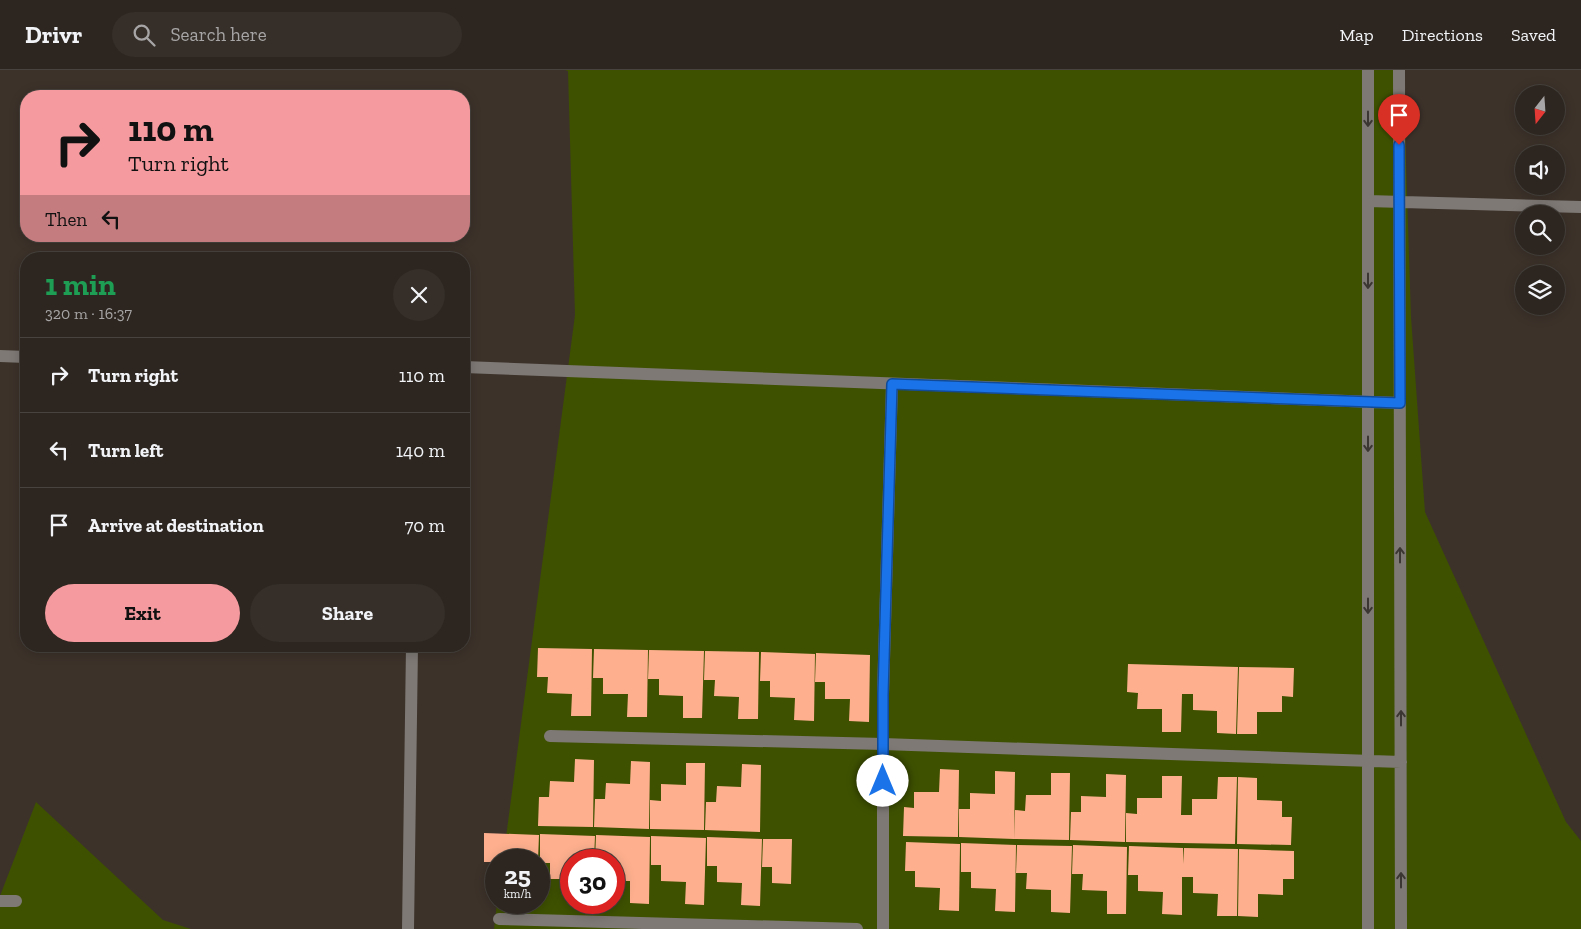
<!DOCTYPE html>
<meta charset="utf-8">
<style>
body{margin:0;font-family:"Zilla Slab",serif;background:#352e29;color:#f1f3f6;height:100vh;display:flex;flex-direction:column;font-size:19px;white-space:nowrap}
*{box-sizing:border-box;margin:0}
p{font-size:16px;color:#a7a5a5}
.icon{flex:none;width:28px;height:28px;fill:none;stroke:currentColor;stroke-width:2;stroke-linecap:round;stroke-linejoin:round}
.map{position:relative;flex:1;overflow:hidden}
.details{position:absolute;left:20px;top:182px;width:450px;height:400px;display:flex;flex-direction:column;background:#2d2620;border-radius:20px;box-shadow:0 2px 12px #0003,0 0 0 1px #48433e}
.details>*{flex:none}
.banner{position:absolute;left:20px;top:20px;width:450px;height:152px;border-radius:20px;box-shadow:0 2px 12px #0003,0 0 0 1px #48433e;background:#f59b9f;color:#111;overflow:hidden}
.needle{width:32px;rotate:197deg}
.buttons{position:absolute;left:1515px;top:15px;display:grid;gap:10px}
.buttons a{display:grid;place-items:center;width:50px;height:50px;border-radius:50%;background:#2d2620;box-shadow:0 2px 12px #0003,0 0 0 1px #48433e;font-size:25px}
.speed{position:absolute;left:485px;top:779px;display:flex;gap:10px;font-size:25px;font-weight:700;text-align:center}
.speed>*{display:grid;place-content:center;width:65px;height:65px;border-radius:50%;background:#2d2620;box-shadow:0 2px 12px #0003,0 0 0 1px #48433e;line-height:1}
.speed small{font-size:12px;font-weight:400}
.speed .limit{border:8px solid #d22;background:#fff;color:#111}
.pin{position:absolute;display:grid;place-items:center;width:42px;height:42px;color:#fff;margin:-51px -21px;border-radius:50% 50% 50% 0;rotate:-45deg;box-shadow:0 0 5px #0007}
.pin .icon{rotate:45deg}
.me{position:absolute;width:55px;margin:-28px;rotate:0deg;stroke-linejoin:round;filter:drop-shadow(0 0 4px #0008)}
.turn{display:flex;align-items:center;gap:18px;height:105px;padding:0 25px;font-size:22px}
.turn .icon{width:65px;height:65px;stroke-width:2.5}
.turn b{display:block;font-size:35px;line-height:42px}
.then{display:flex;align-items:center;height:48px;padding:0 25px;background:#0003;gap:10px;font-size:19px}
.round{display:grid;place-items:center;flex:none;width:52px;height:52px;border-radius:26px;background:#352e29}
.headline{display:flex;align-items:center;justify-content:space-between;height:85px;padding:0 25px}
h1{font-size:30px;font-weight:700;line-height:38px;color:#1e9e55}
.cta{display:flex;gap:10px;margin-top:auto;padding:10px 25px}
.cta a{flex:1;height:58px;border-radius:30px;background:#f59b9f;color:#111;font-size:20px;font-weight:700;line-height:58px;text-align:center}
.cta a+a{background:#352e29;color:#f1f3f6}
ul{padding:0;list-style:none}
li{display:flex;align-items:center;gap:15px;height:75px;padding:0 25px;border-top:1px solid #48433e}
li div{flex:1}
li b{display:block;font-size:19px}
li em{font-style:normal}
header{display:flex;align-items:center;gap:30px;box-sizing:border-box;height:70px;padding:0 25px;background:#2d2620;border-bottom:1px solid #48433e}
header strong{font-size:24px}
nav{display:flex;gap:28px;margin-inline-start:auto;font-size:18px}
.search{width:350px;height:45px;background:#352e29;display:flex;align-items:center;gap:12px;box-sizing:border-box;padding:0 18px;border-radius:28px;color:#a7a5a5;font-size:19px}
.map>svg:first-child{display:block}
</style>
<header>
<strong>Drivr</strong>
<div class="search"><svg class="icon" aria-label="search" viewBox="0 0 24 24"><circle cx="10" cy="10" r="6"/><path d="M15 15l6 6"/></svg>Search here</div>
<nav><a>Map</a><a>Directions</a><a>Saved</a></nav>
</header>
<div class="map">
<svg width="1581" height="859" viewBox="0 0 1581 859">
<rect width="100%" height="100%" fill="#3c322a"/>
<path fill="#3e5100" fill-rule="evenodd" d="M565,0H1403L1411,247L1425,442L1566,752L1581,771V859H494L497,833L539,832V790H503L575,245L568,1ZM571,790H614V832H571Z
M36,732L163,850L191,859H0V826Z"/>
<path fill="#feb08e" d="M538,578L592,579L591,646H571L572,624L547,623L548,607H537Z
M594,579L648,580L647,647H627L628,624H603V608H593Z
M649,580L704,581L702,648H683V626L659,625V609H648Z
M705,581L759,582L758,649H738L739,627L714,626L715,610H704Z
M761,582L815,584L814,651L794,650L795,628L770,627V611H760Z
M816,583L870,585L869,652L849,651L850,629H825V612H815Z
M1128,594L1238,597L1236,664L1217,663V641L1193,640V624H1182L1181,662H1162V639H1137L1138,623L1127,622Z
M1239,597L1294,598L1293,627L1282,626V642H1257V664H1237Z
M575,689L594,690L593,757L538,756L539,727H549L550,711L574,712Z
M631,691L650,692L649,759L594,757L595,729H605L606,713L630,714Z
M686,693H705L704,760L650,759V730L661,731V714L686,715Z
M742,694L761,695L760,762L705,760L706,732H716L717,716L741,717Z
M940,699L959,700L958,767L903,766L904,737L914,738V722H939Z
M995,701L1015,702L1014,769L959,767V739H970V723L995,724Z
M1051,703H1070L1069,770L1014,769L1015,740L1025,741L1026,725H1051Z
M1106,704L1126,705L1125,772L1070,770L1071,742H1081V726L1106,727Z
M1162,706H1182L1181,745H1192V729H1217L1218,707H1237L1235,774L1126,772V743L1137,744V728H1162Z
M1238,707L1257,708V730L1282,731V747H1292L1291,775L1237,774Z
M484,763L539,765L538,790H496V808H494V792H484Z
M540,764L595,766L594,790H571V809H550V793H540Z
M596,765L650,767L649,834L630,833V811H614V790H595Z
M651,766L706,768L704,835L685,834L686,812L661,811V795H651Z
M707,767L762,769L760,836L741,835L742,813L717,812V796H707Z
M763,769H792L791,814L772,813V797H762Z
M906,772L960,774L959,841L939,840L940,818L915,817V801H905Z
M961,773L1016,775L1015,842L995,841L996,819L971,818V802H961Z
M1017,775L1072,776L1070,843L1051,842V820L1026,819L1027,803H1016Z
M1073,775L1127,777L1126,844H1107V821L1082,820L1083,804H1072Z
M1129,776L1183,778V794L1184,778L1238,779L1237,846H1217L1218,824L1193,823V807H1182V845L1162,844L1163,822L1138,821V805H1128Z
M1239,779L1294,781V809H1283V825L1258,824V847L1238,846Z"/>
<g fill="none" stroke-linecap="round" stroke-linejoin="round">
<path stroke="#7e7975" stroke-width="12" d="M1368,0V859
M1399,0L1401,859
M1368,131L1581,137
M0,286L26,287
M464,297L1400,333
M550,666L883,674L1401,692
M0,831H16
M499,849L857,859
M408,859L412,576
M883,859V624L892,314"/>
</g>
<defs><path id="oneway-shaft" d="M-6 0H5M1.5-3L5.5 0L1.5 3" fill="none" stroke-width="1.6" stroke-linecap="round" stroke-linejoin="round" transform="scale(1.25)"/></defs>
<g stroke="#3c3633">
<use href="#oneway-shaft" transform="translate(1368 49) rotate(90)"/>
<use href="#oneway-shaft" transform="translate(1368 211) rotate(90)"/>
<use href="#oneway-shaft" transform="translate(1368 374) rotate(90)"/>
<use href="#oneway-shaft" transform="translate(1400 485) rotate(-90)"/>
<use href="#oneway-shaft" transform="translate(1368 536) rotate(90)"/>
<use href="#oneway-shaft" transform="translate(1401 648) rotate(-90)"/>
<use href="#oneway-shaft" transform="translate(1401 810) rotate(-90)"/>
</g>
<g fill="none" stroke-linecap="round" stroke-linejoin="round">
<g stroke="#114b97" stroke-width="12">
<path id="route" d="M883,711V624L892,314L1400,333L1399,75"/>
</g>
<use href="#route" stroke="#1a73e8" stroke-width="9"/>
</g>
</svg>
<div class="buttons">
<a><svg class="needle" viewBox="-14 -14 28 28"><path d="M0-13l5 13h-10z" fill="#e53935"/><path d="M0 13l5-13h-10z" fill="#a7a5a5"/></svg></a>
<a><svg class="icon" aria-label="sound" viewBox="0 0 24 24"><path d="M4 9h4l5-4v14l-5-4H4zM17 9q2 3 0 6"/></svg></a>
<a><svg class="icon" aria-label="search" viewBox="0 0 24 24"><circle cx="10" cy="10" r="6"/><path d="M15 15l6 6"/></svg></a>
<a><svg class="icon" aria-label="layers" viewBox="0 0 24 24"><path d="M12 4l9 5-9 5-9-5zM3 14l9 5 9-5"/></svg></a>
</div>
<div class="speed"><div>25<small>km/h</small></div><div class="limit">30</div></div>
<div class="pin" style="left:1399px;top:75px;background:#d93025"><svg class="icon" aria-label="arrive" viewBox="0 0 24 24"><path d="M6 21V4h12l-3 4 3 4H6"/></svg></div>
<svg class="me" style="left:883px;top:711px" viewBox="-20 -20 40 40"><circle r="19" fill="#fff"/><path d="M0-13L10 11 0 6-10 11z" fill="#1a73e8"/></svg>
<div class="banner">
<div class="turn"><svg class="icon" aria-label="right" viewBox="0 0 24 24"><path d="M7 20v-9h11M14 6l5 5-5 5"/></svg><div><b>110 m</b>Turn right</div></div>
<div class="then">Then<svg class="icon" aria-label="left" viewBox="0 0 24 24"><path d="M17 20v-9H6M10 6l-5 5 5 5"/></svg></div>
</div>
<section class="details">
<div class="headline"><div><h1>1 min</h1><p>320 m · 16:37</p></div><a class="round"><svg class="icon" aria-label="close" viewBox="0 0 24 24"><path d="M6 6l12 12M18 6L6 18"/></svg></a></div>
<ul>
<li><svg class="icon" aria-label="right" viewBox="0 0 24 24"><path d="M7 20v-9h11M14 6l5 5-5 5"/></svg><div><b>Turn right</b></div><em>110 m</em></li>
<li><svg class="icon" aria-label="left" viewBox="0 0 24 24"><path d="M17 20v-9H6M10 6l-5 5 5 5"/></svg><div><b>Turn left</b></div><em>140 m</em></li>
<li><svg class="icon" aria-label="arrive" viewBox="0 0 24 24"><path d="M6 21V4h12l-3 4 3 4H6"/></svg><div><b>Arrive at destination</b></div><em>70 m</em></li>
</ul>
<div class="cta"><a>Exit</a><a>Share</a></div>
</section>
</div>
